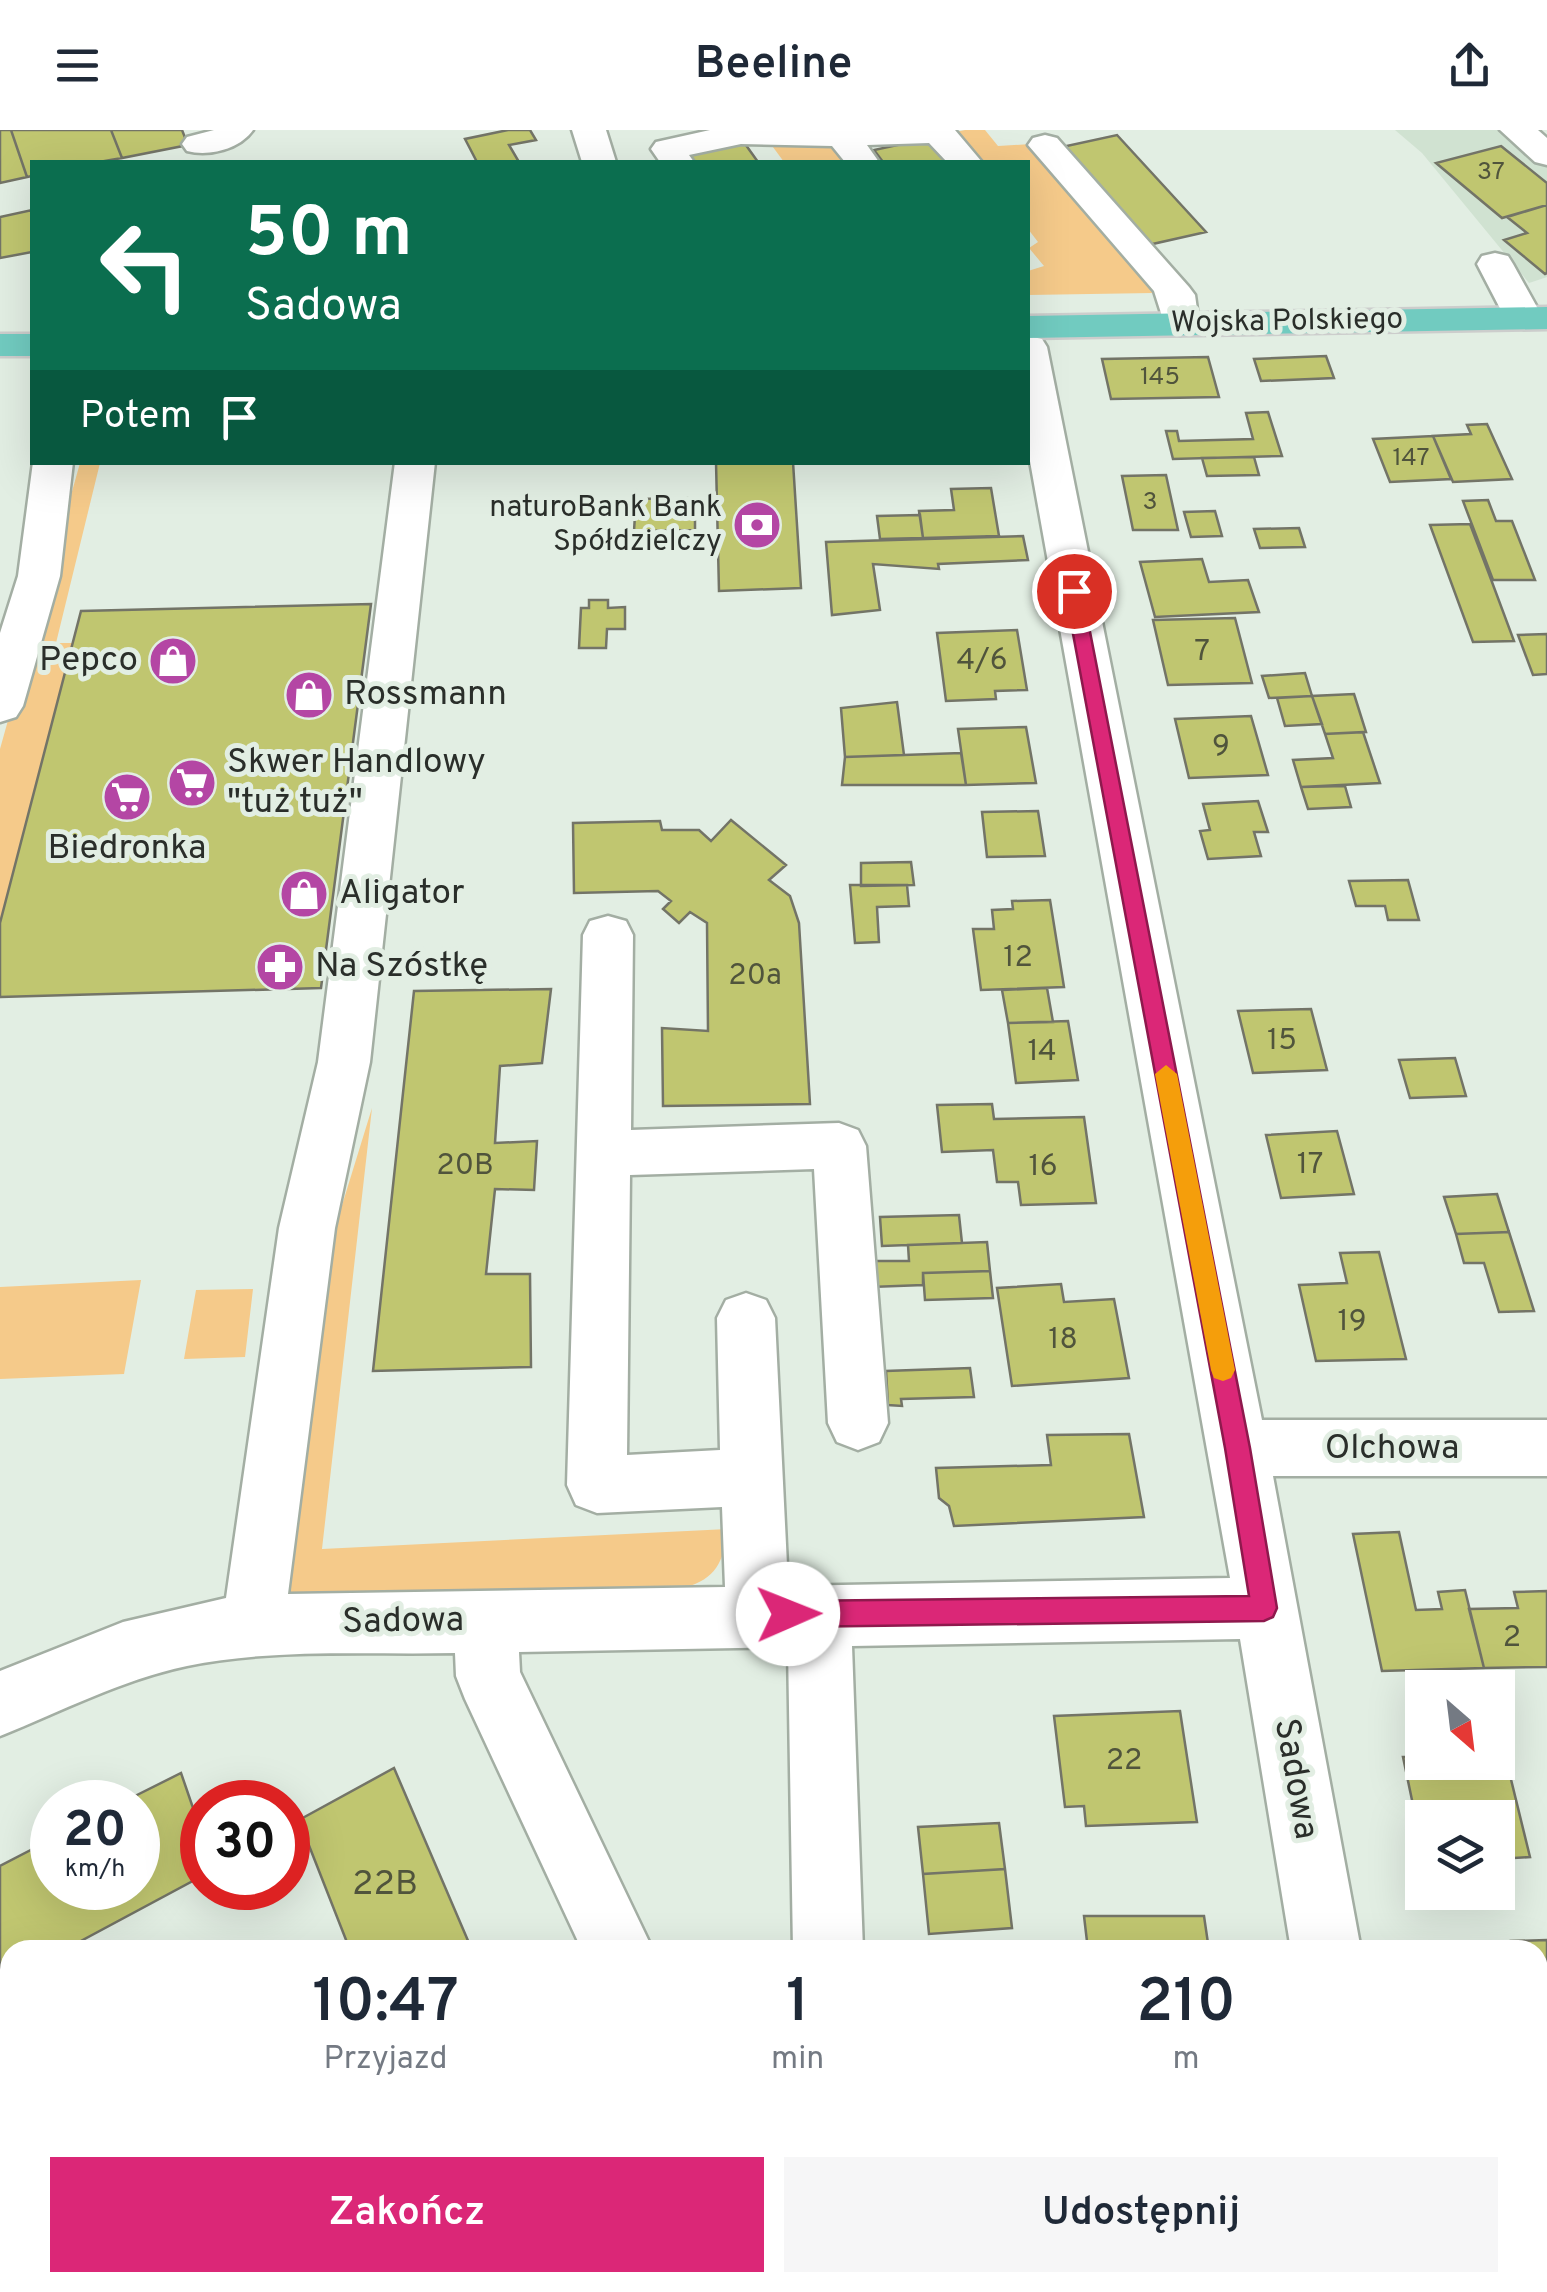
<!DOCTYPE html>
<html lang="pl">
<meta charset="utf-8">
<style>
body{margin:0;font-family:Overpass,sans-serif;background:#f6f6f7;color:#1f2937;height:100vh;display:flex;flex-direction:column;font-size:38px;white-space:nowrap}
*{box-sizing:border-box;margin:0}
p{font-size:32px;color:#747a83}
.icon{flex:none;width:55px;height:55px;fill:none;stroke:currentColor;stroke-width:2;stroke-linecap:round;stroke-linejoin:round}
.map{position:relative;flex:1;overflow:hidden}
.side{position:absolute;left:0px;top:1810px;width:1548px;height:352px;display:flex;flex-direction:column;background:#fff;border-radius:30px 30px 0 0;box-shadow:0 10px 40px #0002}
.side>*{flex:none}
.top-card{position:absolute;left:30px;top:30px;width:1000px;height:305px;border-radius:0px;box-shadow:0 10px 40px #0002;background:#0b6e4f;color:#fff;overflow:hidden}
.needle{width:65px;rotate:152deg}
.controls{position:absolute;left:1405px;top:1540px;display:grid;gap:20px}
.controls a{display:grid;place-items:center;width:110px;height:110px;border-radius:0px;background:#fff;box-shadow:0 10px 40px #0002;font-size:50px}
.speed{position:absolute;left:30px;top:1650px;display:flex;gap:20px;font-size:50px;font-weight:700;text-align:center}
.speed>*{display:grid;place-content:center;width:130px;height:130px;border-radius:50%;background:#fff;box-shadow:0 10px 40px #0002;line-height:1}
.speed small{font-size:25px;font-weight:400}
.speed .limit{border:15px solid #d22;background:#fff;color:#111}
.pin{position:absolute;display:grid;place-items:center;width:85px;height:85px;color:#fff;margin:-42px;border:5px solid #fff;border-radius:50%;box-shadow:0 2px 10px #0007}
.me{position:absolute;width:110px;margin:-55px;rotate:89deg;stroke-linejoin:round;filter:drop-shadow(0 0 8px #0008)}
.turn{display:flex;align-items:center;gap:35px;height:210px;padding:0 50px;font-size:45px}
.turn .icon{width:130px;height:130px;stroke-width:2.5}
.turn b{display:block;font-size:70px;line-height:85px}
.then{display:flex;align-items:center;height:95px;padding:0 50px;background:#0003;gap:20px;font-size:38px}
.eta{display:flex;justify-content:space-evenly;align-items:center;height:170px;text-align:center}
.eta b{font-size:60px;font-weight:600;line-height:70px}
.action{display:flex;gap:20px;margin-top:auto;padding:20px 50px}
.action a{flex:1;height:115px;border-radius:0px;background:#db2777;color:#fff;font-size:40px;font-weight:600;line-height:115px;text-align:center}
.action a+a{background:#f6f6f7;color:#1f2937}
header{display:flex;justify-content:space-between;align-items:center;height:130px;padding:0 50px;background:#fff;font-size:45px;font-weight:600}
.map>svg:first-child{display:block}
</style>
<header><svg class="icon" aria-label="menu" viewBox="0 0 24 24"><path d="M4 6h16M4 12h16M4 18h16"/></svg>Beeline<svg class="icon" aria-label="share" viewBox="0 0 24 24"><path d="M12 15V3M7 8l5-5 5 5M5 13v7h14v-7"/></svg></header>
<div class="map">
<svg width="1547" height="2162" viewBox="0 0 1547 2162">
<rect width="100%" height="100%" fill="#e2eee3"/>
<path fill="#d0e2d1" d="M1395,0H1538L1547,8V147L1529,153L1422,23Z"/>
<path fill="#f5ca8a" d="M965,0H985L998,16L1031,14L1153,163L1028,165V141L1044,136L1029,118L1038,112L1028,99V32H975L951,3Z
M823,11L840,20L849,32H784L770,13Z
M80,333H100L56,513H73L0,793V619Z
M372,978L322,1419L728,1399C724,1427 719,1446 690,1456L286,1464L335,1098Z
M141,1150L124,1244L0,1249V1157Z
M253,1159L245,1227L184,1229L196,1160Z"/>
<path fill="#c0c670" stroke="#737467" stroke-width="2.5" d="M0,0H11L27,47L0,53Z
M11,0H111L122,28L99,32H32V46L27,47Z
M111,0H182L188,15L122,28Z
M508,0H530L536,10L509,15L519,32H477L465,9Z
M1117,5L1206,102L1148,115L1062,17Z
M930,8L950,32H883L874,20Z
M743,11L758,32H691L685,23Z
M1501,16L1547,53V75L1502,88L1436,33Z
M1547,75V143L1545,144L1504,110L1527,103L1507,87Z
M32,80V122L0,128V87Z
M1326,226L1334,248L1261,251L1254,229Z
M1208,227L1219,267L1111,269L1102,229Z
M1268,282L1282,326L1173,329L1166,301H1177L1179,311L1253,309L1246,283Z
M1487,294L1512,349L1453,352L1433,306L1471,304L1467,295Z
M1433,306L1451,349L1390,352L1373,309Z
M1254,327L1259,345L1207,346L1202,328Z
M716,332H793L801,458L719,461Z
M1166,345L1178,400H1133L1122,346Z
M991,358L999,406L923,408L919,381L954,380L951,359Z
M695,368V400L634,401L636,369Z
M1488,370L1496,391H1512L1535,450H1493L1463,371Z
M1215,381L1222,406L1191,407L1184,382Z
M920,385L923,408L880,409L877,386Z
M1470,394L1489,444L1514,511L1473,512L1430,395Z
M1299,398L1305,417L1260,418L1254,399Z
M1023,406L1028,430L938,434L939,439L873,434L880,480L832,485L826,412Z
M1202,429L1209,452L1248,450L1259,482L1155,487L1140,432Z
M589,470H608V478L625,477V499H607L606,518H579L581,478H589Z
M371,474L321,858L0,867V793L81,481Z
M1235,488L1252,553L1168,555L1153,490Z
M1017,500L1027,560L995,561L996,569L946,571L937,503Z
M1547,504V544L1533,545L1518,505Z
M1305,543L1312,566L1269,568L1262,546Z
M1354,564L1366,602L1325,604L1312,566Z
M1312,566L1322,594L1285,596L1277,568Z
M897,572L904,625L845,627L841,578Z
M1251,586L1268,645L1189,648L1175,589Z
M1026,597L1036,653L966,655L958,599Z
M1363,602L1380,653L1301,657L1293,630L1333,628L1325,604Z
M961,623L966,655H842L845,627Z
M1345,656L1351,677L1308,679L1301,657Z
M1258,671L1268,702H1254L1261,726L1208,729L1200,701L1210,700L1203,674Z
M1038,681L1045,726L987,727L982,682Z
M731,690L786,735L769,750L790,766L799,793L810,974L663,976L662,898L708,901L707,793L690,782L679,793L663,779L671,771L658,761L574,763L573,693L660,691L662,700H699L711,711Z
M911,732L914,755L861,756V733Z
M1408,750L1419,790H1388L1385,776H1356L1349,751Z
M850,755H907L909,776L877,777L879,812L855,813Z
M1050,770L1064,857L981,860L973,799H994L992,780L1013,779L1012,771Z
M1047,858L1053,892L1008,893L1002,860Z
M551,859L542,933L500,936L495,1013L537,1011L534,1060L495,1059L486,1144H530L531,1237L373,1241L414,861Z
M1311,879L1327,940L1253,943L1238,881Z
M1068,891L1078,950L1016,953L1008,893Z
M1455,928L1466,966L1410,968L1399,930Z
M992,974L994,989L1084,987L1096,1073L1021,1075L1018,1052H997L993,1020L942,1022L937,975Z
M1337,1001L1354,1064L1281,1068L1266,1005Z
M1497,1064L1509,1102L1456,1104L1444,1067Z
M959,1085L962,1113L882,1116L880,1087Z
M1509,1102L1534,1181L1499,1182L1484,1133H1464L1456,1104Z
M987,1112L990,1141L923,1143V1155L871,1157L869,1131H909L908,1115Z
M1379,1122L1406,1229L1316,1231L1299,1155L1347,1153L1340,1123Z
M990,1141L993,1168L925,1170L923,1143Z
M1061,1154L1064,1172L1114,1169L1129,1248L1012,1256L997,1158Z
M970,1238L974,1267L901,1269L902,1276L888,1275L886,1241Z
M1129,1304L1144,1387L954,1396L949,1376L939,1368L936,1338L1051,1335L1047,1305Z
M1399,1402L1416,1480L1442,1479L1438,1462L1465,1460L1484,1538L1382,1541L1353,1404Z
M1547,1461V1537L1484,1538L1469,1479L1518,1478L1514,1462Z
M1180,1581L1197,1692L1086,1696L1084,1676L1065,1677L1054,1586Z
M1498,1625H1505L1530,1727L1498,1729V1688H1422V1718L1403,1627H1422V1632H1498Z
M394,1638L472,1820H350L299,1690Z
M181,1643L202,1704V1746L64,1820H10V1849L0,1854V1736L52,1709V1758H138V1672H123Z
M999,1693L1005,1739L923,1744L918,1697Z
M1005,1739L1012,1798L929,1804L923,1744Z
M1084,1786H1204L1209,1820H1088Z
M1547,1810V1940H1538V1820H1513L1511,1811Z
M1547,2030V2162H1526L1524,2152H1538V2031Z
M452,2152H589L593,2162H456Z
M950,2152H1057L1058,2162H950Z"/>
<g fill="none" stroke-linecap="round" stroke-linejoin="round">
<g stroke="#a3aea3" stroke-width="5">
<path id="minor" d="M214,0H253C240,19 209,27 187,21L182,14L187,7Z
M572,0H606L616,32H582Z
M710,0H955L982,32H947L929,13L867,15L879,32H845L832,16L741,14L689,25L694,32H660L651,19L656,12Z
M1500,0H1538L1547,8V35L1535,32Z
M1045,5L1057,8L1189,157L1195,165L1199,194L1193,202L1180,205L1167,202L1154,161L1028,15L1033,8Z
M1495,123L1508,126L1513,134L1543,188L1537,196L1524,199L1511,196L1505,188L1477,134L1482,126Z
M1028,206L1042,209L1047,217L1262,1290H1547V1346H1273L1361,1820H1291L1240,1509L852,1516L863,1820H793L788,1517L519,1522L520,1542L653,1820H582L465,1569L456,1546L455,1523C367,1525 274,1518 187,1536C121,1550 62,1581 0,1606V1541L123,1492L226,1468L279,1098L318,932L395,332H435L370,932L335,1098L288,1464L725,1457L722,1377L597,1383L576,1375L567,1355L583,805L590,791L608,786L626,791L633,805L631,1000L839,993L858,1000L866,1016L888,1293L879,1312L858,1320L837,1312L828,1293L814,1039L630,1045L627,1325L720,1320L717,1188L726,1170L746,1163L766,1170L775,1188L788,1456L1230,1448L1028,320Z
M33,332H73L60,446L23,576L16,587L0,592V503L18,446Z
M799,2152H875V2162H799Z
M1349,2152H1425L1427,2162H1351Z"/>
</g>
<g stroke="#cccdcc" stroke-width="5">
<path id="major" d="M1547,177V199L1028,208V186Z
M0,204H32V226H0Z"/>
</g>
<use href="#minor" fill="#fff" fill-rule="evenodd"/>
<use href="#major" fill="#71cbc0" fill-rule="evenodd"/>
</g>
<path fill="#db2777" stroke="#8e194d" stroke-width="2.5" d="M1074,455L1082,461L1250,1318L1277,1478L1273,1487L1264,1491L788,1497L779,1493L775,1484L779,1475L788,1471L1249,1466L1225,1318L1065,461Z"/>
<path fill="#f59e0b" d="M1166,935L1177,944L1235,1240L1231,1248L1223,1251L1214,1248L1211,1240L1155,944Z"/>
<defs>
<g id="bank-disc" transform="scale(2.5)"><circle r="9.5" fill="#b446a4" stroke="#e2eee3"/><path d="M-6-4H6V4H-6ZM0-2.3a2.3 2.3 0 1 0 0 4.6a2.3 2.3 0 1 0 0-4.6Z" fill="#fff"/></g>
<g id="shop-disc" transform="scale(2.5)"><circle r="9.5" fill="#b446a4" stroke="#e2eee3"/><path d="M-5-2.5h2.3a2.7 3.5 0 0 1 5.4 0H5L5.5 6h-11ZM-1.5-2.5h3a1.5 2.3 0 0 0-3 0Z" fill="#fff"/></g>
<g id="supermarket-disc" transform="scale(2.5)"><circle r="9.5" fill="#b446a4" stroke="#e2eee3"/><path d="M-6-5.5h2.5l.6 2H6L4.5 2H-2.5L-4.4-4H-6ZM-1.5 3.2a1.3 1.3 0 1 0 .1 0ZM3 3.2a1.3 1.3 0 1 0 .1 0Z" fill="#fff"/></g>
<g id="pharmacy-disc" transform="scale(2.5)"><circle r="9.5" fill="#b446a4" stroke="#e2eee3"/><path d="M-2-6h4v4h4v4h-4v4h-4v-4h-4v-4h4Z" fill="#fff"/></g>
</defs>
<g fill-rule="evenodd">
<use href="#bank-disc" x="757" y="395"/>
<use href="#shop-disc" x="173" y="531"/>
<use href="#shop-disc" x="309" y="565"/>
<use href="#supermarket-disc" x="192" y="653"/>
<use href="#supermarket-disc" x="127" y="667"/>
<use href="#shop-disc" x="304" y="764"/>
<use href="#pharmacy-disc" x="280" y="837"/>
</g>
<g text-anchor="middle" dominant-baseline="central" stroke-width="10" stroke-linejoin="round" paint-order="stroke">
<g font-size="25" fill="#50543c">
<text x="1491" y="43">37</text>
<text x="1160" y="248">145</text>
<text x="1411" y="329">147</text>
<text x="1150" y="373">3</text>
</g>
<g font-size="30" fill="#2a2e2a" stroke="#e2eee3">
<text transform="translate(1287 192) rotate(-1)">Wojska Polskiego</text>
</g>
<g font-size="30" fill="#2a2e2a" stroke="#e2eee3" text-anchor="end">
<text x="722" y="378">naturoBank Bank<tspan x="722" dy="34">Spółdzielczy</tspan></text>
</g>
<g font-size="30" fill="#50543c">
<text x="1202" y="522">7</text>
<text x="982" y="531">4/6</text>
<text x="1221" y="617">9</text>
<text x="1018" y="828">12</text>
<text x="755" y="846">20a</text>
<text x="1282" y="911">15</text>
<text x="1042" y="922">14</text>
<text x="1310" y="1035">17</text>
<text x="465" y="1036">20B</text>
<text x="1043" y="1037">16</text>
<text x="1352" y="1192">19</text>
<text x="1063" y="1210">18</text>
<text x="1512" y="1508">2</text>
<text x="1124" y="1631">22</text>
</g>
<g font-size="35" fill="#2a2e2a" stroke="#e2eee3" text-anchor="start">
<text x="138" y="531" text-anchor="end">Pepco</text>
<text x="344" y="565">Rossmann</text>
<text x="227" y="633">Skwer Handlowy<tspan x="227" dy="40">"tuż tuż"</tspan></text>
<text x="127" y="719" text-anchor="middle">Biedronka</text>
<text x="339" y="764">Aligator</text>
<text x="315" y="837">Na Szóstkę</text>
</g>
<g font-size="35" fill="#2a2e2a" stroke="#e2eee3">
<text x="1392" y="1319">Olchowa</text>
<text transform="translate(403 1492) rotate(-1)">Sadowa</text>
<text transform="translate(1295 1649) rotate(80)">Sadowa</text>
</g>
<g font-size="35" fill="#50543c">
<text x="385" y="1755">22B</text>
</g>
</g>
</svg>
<div class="controls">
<a><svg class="needle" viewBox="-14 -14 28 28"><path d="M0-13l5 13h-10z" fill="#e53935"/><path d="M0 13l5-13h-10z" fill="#747a83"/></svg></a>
<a><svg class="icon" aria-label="layers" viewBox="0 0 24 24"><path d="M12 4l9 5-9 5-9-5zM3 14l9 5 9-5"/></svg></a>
</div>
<div class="speed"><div>20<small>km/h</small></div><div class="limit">30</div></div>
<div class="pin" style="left:1074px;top:461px;background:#d93025"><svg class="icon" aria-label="arrive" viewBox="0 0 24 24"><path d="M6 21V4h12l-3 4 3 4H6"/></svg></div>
<svg class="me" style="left:788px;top:1484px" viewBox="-20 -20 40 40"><circle r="19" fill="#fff"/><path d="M0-13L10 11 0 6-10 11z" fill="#db2777"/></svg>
<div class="top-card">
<div class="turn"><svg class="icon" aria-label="left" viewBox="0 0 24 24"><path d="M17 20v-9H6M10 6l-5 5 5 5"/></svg><div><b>50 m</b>Sadowa</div></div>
<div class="then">Potem<svg class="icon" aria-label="arrive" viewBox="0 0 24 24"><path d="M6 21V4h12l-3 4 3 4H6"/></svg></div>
</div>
<section class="side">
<div class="eta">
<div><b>10:47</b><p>Przyjazd</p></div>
<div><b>1</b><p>min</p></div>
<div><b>210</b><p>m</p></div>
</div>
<div class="action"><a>Zakończ</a><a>Udostępnij</a></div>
</section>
</div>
